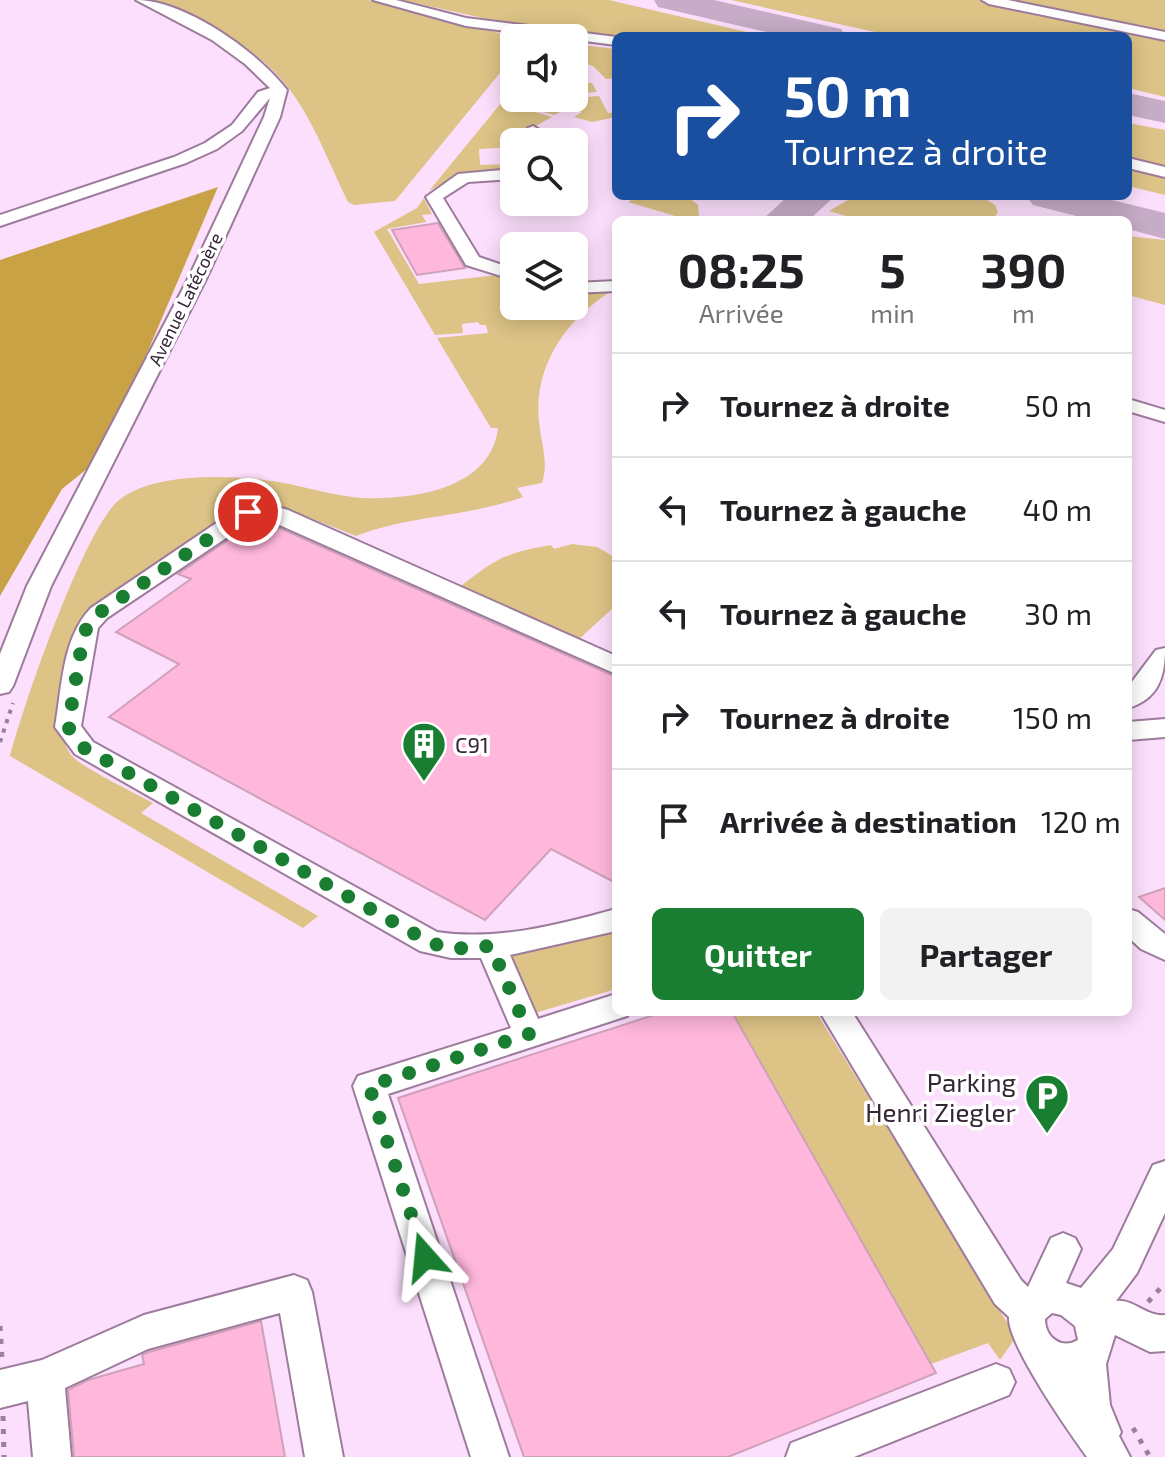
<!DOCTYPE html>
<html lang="fr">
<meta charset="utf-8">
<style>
body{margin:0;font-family:"Exo 2",sans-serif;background:#f2f2f2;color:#202124;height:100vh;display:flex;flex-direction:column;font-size:30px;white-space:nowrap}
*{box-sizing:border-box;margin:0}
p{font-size:26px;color:#757577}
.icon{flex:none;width:44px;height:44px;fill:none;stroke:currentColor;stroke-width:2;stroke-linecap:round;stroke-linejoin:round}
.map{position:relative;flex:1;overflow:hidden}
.panel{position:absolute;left:612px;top:216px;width:520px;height:800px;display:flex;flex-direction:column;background:#fff;border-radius:12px;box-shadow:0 4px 20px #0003}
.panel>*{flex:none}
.guide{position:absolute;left:612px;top:32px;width:520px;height:168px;border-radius:12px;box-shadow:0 4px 20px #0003;background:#1a4fa0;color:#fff;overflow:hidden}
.controls{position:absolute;left:500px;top:24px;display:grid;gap:16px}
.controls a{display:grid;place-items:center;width:88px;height:88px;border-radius:12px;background:#fff;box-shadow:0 4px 20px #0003;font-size:40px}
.pin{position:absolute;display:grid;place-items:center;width:68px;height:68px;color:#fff;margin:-34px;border:4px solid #fff;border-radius:50%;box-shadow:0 2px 8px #0007}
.me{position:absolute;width:88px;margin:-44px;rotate:342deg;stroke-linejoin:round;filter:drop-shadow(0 0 6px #0008)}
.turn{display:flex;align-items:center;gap:28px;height:168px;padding:0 40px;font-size:36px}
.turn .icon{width:104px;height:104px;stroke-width:2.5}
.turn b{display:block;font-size:56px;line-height:68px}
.eta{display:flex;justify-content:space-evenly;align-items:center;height:136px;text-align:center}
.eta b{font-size:48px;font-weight:700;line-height:56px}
.action{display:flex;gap:16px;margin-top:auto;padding:16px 40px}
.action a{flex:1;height:92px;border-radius:12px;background:#197e31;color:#fff;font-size:32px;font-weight:700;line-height:92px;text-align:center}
.action a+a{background:#f2f2f2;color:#202124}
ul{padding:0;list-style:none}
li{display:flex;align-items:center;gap:24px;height:104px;padding:0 40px;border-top:2px solid #e0e0e0}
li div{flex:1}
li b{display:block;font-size:30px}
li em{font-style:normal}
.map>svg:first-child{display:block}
</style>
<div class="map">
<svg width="1165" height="1457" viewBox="0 0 1165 1457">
<rect width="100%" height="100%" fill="#fcdffc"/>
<path fill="#ddc386" d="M154,0H368L519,38H514V56L395,201L354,205L348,202C331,168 317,129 295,97C263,49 206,22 154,0Z
M401,0H609L764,36L616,38L501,22Z
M731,0H1165V97L1128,88V36H893Z
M574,44L616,49V78L606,79L593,66L574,60Z
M574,83H592L597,92L585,93L587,97L599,96L608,113L616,112V117L592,122L574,117L582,112L568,108L554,115L536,110L545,105L557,109L574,99Z
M514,87V98H538L532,102L542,105L532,111L552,117L527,131L521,142H514V157L513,147L479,149L480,165L514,164V171L462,173L429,191Z
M1128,123L1165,130V195L1128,186Z
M637,196H687L698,205L699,217L689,220L628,202Z
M855,196H981L995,205L998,212L992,220H859L829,211Z
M424,198L432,214L422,215L426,222L387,229L419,284L497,275L514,280V306H574V293L610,292C565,320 533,368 539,422C541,443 549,462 542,483L517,488L523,497C468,517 410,515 356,536L280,506L250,509L85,621C76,654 46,729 73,757C85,769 135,793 153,803L141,813L318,916L303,928L10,756C23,706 84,529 119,500C156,470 240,475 284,483C310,488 336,496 362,498C413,500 491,489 498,428H491L437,338L488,333L486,325H480L478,322L462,324L463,333L435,335L374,232L417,208Z
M1128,236L1165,240V305L1128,295Z
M572,544L597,547L616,558V605L577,641L457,589C495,560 503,553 551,545L554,549Z
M616,932V989L535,1013L511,955Z
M732,1012H816L1016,1337L1000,1360L988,1343L931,1364Z"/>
<path fill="#c8a245" d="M218,187L103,456L62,489L0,596V260Z"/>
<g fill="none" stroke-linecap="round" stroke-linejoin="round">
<path fill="#c6acc6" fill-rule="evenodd" d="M654,0H714L841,29L846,36H784L658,7Z
M1128,93L1165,101V123L1128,115Z
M788,196H835L809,220H762Z
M1026,196H1096L1165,213V239L1128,229V220H1092L1033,205Z"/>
</g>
<path fill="#ffb7dc" stroke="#cfa1b8" stroke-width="2" d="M438,223L465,268L417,275L392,230Z
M259,519L616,677V883L551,849L485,920L109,717L179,664L116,632L191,579L178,574Z
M1165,888V920L1139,897Z
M663,1012H732L936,1373L728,1457H524L398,1098Z
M261,1321L285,1457H74L68,1390L88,1380L144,1364L142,1355L149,1352Z"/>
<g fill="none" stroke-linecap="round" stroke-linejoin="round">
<g stroke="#9d7b9c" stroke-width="4">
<path id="minor" d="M136,0C185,0 258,52 287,90L280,117L207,277L51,586L13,686L9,692L0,694V654L27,586L189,277L264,117L270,98L242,131L217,149L186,163L0,226V215L174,157L205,143L232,125L258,92L270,88L245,64L212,40Z
M373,0H396L466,18L616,37V45L466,26Z
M982,0H1008L1165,32V40L989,4Z
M533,126L541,131L535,142H519L528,128Z
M1128,158L1165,167V177L1128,168Z
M514,169V179L468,182L443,198L479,257L514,269V280L466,265L426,197L458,174Z
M616,281V291L574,293V283Z
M1128,399L1165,410V422L1128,411Z
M260,502L288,510L616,656V674L259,516L107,618L98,628L81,726L93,742L437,932C496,941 559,925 616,909V931L510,955L538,1019L616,994V1012H629L627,1016L388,1094L509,1457H471L353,1086L358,1076L511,1028L481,958H451L420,951L75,754L55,727C62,687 62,638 91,608L240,507Z
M1165,648C1165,676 1159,699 1128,708V687L1156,650Z
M1165,719V737L1128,740V722Z
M1128,909L1138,912L1165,934V960L1141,949L1128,937Z
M820,1012H852L1021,1280L1028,1287L1051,1238L1063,1233L1075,1238L1081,1249L1066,1283L1081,1288L1113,1249L1153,1165L1165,1161V1213L1137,1273L1116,1301C1134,1299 1146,1317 1165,1315V1351L1150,1352L1115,1335L1106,1364L1110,1405L1121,1432L1119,1436L1130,1457H1087C1069,1432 1007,1344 1009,1317L995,1304ZM1052,1313L1061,1315L1075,1326L1078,1340C1061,1350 1045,1337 1045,1319Z
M294,1275L307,1280L312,1292L343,1457H305L280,1313L148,1349L65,1388L71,1457H33L28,1401L0,1408V1370L42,1360L144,1315Z
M996,1364L1009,1369L1015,1382L1009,1395L854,1457H786L791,1443Z"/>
</g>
<path stroke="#988298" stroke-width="4" stroke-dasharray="4 6" stroke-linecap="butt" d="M0,742L13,703"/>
<path stroke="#988298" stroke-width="5" stroke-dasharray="5 8" stroke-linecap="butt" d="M1148,1302L1165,1283
M0,1326L2,1359
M3,1416L4,1457
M1133,1428L1150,1457"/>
<use href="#minor" fill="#fff" fill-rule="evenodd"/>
</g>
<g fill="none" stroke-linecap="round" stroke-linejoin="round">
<path stroke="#197e31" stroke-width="14" stroke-dasharray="0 25.2" d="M248,512L99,613L87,626L82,643L68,727L84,748L431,943L452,949L491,946L529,1034L369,1086L425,1257"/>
</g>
<defs>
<g id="building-pin" transform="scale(2.3)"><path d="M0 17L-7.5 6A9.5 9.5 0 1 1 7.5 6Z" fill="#197e31" stroke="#fff"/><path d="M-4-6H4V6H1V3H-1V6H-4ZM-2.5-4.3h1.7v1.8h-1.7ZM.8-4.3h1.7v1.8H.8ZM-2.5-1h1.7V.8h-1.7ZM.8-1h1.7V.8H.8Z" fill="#fff"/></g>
<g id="parking-pin" transform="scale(2.3)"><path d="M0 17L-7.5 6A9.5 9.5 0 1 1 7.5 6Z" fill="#197e31" stroke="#fff"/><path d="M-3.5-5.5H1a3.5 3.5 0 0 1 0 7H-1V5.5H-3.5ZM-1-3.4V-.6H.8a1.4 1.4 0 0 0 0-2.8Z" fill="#fff"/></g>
</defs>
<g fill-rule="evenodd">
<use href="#building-pin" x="424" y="744"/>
<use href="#parking-pin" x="1047" y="1096"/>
</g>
<g text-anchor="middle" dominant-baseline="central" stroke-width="7" stroke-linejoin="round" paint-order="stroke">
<g font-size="18" fill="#342634" stroke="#fff">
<text transform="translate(185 299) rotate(-64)">Avenue Latécoère</text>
</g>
<g font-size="22" fill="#342634" stroke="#fff" text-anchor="start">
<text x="455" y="744">C91</text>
</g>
<g font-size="26" fill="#342634" stroke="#fff" text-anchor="end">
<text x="1016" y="1081">Parking<tspan x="1016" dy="30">Henri Ziegler</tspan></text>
</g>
</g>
</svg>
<div class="controls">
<a><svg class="icon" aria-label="sound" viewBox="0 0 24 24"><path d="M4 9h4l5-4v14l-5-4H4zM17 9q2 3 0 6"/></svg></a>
<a><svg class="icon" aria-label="search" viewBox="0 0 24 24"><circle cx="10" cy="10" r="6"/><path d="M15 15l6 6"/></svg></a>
<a><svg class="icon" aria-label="layers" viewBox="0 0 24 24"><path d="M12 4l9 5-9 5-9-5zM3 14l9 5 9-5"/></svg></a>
</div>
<div class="pin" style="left:248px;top:512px;background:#d93025"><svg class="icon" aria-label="arrive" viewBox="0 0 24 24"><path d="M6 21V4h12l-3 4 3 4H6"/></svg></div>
<svg class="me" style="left:425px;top:1257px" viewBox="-20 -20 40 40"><path d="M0-17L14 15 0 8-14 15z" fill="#197e31" stroke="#fff" stroke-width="4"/></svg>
<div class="guide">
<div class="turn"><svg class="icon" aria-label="right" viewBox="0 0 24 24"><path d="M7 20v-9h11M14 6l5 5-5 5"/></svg><div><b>50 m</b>Tournez à droite</div></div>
</div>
<section class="panel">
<div class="eta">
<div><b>08:25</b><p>Arrivée</p></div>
<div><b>5</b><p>min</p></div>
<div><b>390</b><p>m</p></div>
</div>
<ul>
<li><svg class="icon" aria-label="right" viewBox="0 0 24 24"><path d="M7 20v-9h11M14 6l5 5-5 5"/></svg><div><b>Tournez à droite</b></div><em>50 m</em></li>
<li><svg class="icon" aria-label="left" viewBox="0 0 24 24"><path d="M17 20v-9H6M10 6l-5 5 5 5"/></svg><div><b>Tournez à gauche</b></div><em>40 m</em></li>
<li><svg class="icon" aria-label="left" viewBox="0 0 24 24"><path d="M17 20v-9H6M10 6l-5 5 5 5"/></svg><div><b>Tournez à gauche</b></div><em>30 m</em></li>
<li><svg class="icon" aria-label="right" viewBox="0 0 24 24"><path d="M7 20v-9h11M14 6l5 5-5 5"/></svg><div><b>Tournez à droite</b></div><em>150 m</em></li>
<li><svg class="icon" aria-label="arrive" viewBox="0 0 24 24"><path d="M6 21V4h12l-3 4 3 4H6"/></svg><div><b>Arrivée à destination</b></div><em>120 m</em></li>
</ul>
<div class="action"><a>Quitter</a><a>Partager</a></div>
</section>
</div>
